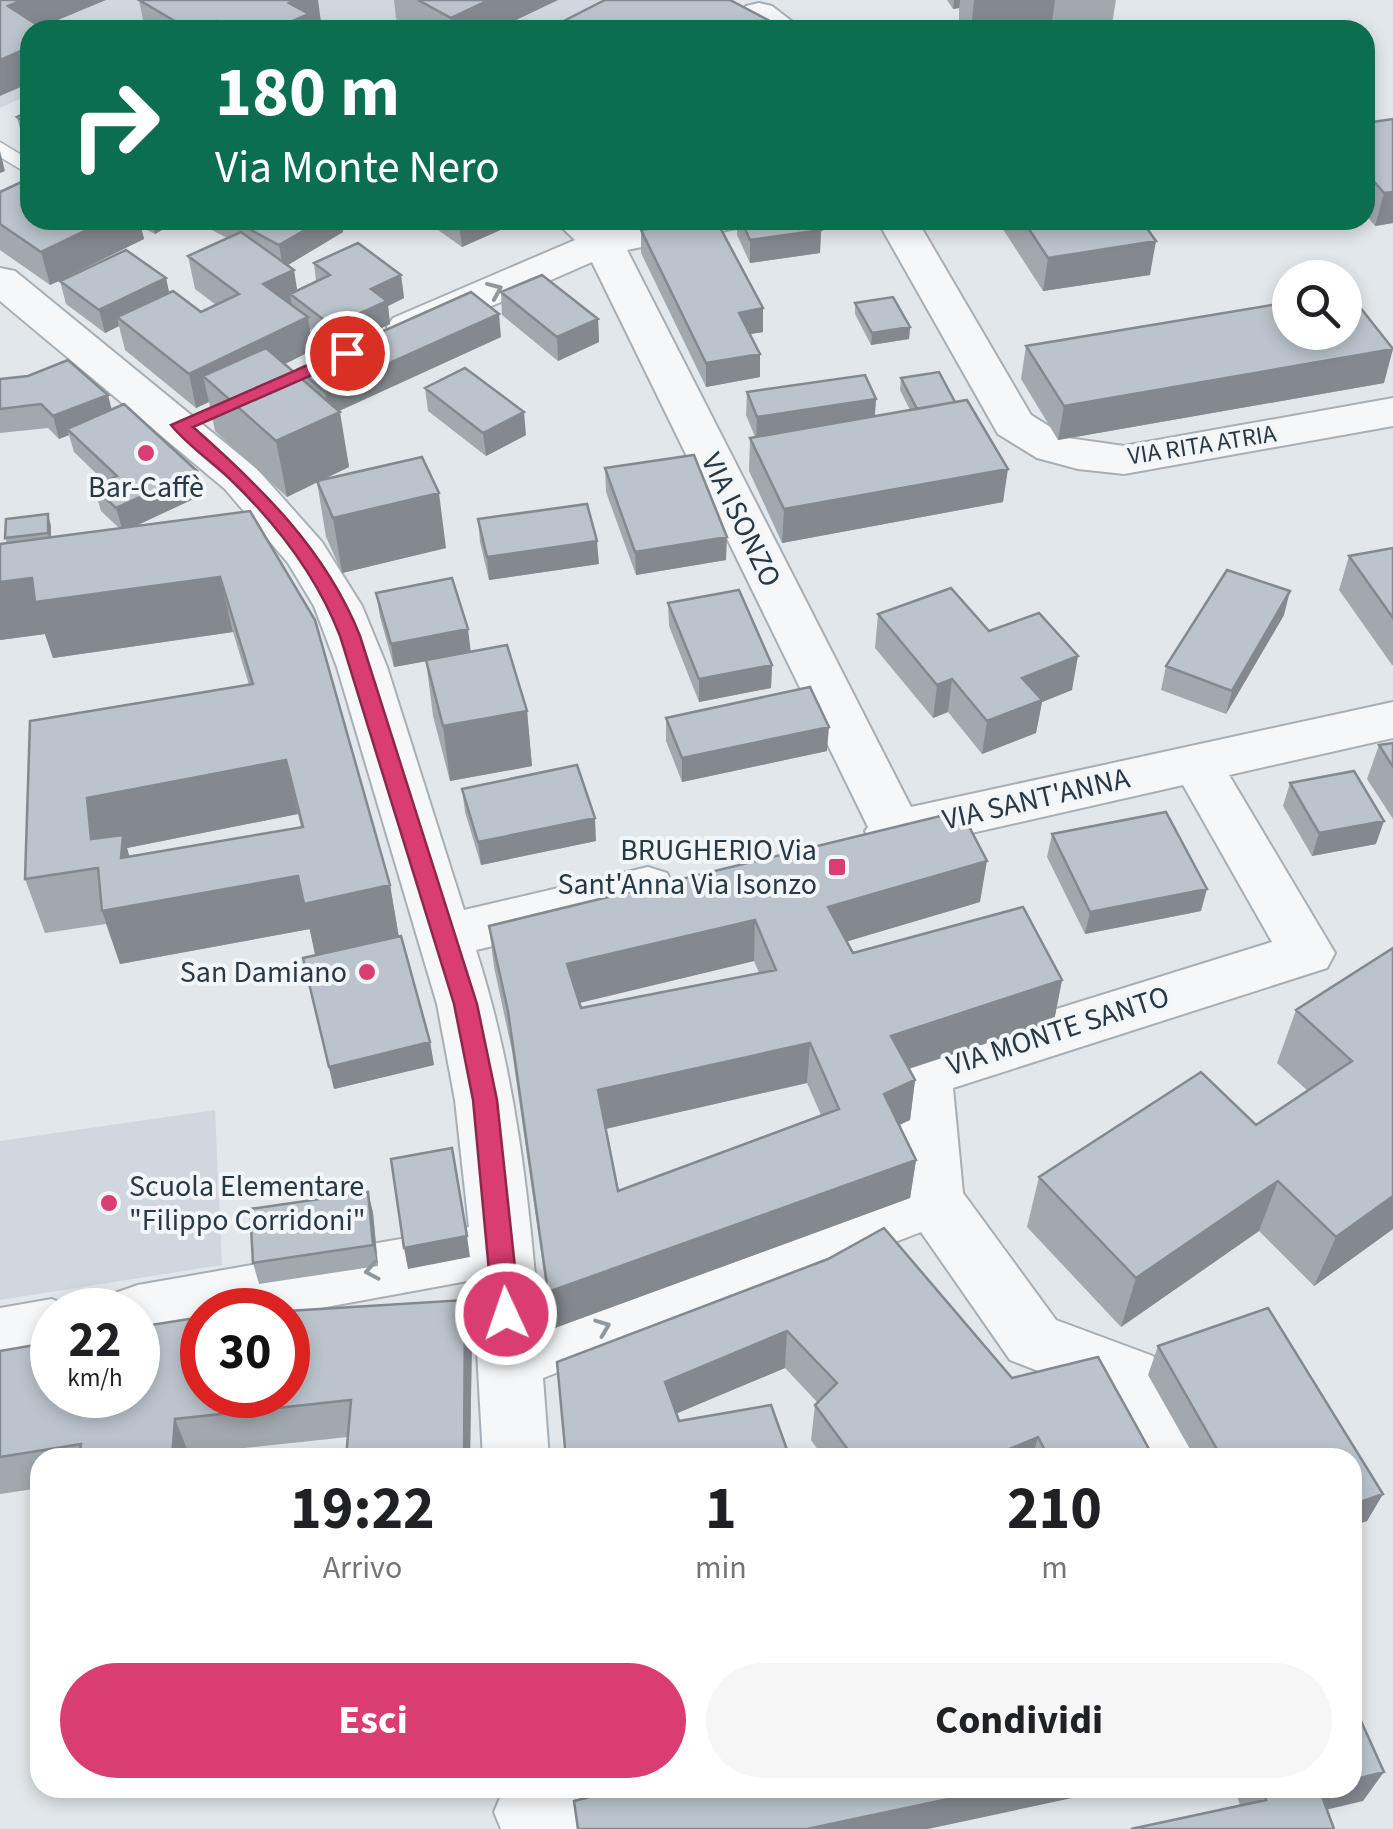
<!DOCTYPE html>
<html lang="it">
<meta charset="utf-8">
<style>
body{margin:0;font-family:"Source Sans 3",sans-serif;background:#f6f6f6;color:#202124;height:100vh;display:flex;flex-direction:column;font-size:38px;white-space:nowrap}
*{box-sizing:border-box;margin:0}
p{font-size:32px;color:#757577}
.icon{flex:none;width:55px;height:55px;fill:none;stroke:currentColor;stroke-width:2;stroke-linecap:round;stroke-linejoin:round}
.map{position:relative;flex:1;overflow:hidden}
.drawer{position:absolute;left:30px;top:1448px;width:1332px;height:350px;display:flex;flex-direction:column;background:#fff;border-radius:30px;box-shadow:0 5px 15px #0003}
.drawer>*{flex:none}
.guide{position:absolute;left:20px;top:20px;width:1355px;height:210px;border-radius:30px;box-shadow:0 5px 15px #0003;background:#0b6e4f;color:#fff;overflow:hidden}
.buttons{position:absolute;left:1272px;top:260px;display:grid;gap:20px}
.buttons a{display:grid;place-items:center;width:90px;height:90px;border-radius:50%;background:#fff;box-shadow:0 5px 15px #0003;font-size:50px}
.speed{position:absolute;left:30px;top:1288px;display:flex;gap:20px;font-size:50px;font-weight:700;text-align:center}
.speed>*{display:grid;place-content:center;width:130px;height:130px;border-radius:50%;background:#fff;box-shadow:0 5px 15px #0003;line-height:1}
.speed small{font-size:25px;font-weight:400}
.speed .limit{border:15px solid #d22;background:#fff;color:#111}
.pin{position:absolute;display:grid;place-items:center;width:85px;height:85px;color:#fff;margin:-42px;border:5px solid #fff;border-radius:50%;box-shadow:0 2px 10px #0007}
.me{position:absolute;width:110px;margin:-55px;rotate:357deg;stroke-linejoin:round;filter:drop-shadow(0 0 8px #0008)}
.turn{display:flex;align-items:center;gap:35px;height:210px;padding:0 30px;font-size:45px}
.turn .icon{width:130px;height:130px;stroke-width:2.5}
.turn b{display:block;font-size:70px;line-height:85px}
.eta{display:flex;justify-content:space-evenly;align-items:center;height:170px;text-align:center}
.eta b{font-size:60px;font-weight:700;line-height:70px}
.primary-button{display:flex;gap:20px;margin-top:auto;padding:20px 30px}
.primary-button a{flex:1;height:115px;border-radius:60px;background:#da3d71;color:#fff;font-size:40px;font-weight:700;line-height:115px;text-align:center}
.primary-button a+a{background:#f6f6f6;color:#202124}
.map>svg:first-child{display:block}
</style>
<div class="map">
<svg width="1393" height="1829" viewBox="0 0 1393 1829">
<rect width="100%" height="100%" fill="#e2e7eb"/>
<path fill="#d0d7de" d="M0,0H679L739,30H30V94L0,108Z
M215,1110L222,1265L0,1300V1141Z"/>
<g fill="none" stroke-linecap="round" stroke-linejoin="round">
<g stroke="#a6afb6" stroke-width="3">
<path id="lane" d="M0,142L30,160V175L0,157Z"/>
</g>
<g stroke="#a6afb6" stroke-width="4">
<path id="street" d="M759,3L772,6L803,30H760L741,14L746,6Z
M554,220H599L611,229L660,220H742L736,228L627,250L911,807L1393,702V738L1229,775L1335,953L1327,968L953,1088L963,1193L1056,1320L1153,1356L1204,1458H1136L1107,1398L1010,1360L921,1232L543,1378L549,1458H483L473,1280L288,1314V1310H202V1329L138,1341V1310H108L115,1293L138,1285L469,1227L455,1100L437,1004L337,667L314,606L288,563L225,489L0,301V268L15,271L257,469L322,542L362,606L387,667L464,910L648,867L667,873L675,888L667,903L648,909L476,950C515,1071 529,1196 539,1322L901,1185L894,1074L902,1057L1272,942L1183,785L892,851L873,845L865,831L868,827L592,262L423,336L408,340L393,336L387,327L393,318L575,240Z
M877,220H917L1031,415L1068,438L1124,446L1393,398V426L1124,474L1078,469L1037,458L998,434Z
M52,1299L76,1310H52V1356L0,1366V1308Z
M504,1788H664L653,1814L611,1829H501L494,1812Z"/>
</g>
<use href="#lane" fill="#f5f7f9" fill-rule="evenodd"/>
<use href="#street" fill="#f5f7f9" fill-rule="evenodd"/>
</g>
<path fill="#a1a9af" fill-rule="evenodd" d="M139,0L321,22L311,27V30H145Z
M394,0H558L495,30H418L396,19Z
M947,0H1116L1111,30H1053L1051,28H1045V30H959V8L953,9Z
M30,111V145L23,140L17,117Z
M1393,119V223L1375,226L1365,214V123Z
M0,192L30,220H179L155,234L141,227L144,239L62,279L166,278L169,293L201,312L216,305L195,289L188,256L227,238L212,230L210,220H342L343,232L288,265L297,290L316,281L314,263L401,275L404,298L388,306L390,324L336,349L310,329L313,350L285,364L299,376L298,369L501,337L339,411L349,467L321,480L446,548L342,573L326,537L317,482L287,497L215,431L209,402L196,408L125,350L119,326L105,333L66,304L60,281L50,285L0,250Z
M424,220H521V221L462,247Z
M737,220H816L821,230L820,253L750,263L737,235Z
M997,220H1179L1145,225L1150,275L1043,291Z
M641,230L763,332L750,334L760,354V377L706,387L641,253Z
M501,292L598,319L599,342L558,361L502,315Z
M855,303L910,327L909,339L871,345L855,314Z
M1026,346L1384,383L1058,440L1021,379Z
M901,378L1003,502L782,543L749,471L750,438L755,437L746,415L747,392L876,399L875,416L910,410L900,390Z
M0,379L112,409L197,471L202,495L134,526L250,511L390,885L399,937L430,1042L434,1065L334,1089L303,958L315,955L310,929L120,964L106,924L45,933L25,879L249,685L233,632L53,658L45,634L0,640V544L7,543L5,538L51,526V537L119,528L101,511L94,487L105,482L74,452L69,435L59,439L48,428L0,433ZM298,814L301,827L129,857L127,848Z
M425,388L526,435L486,456L428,411Z
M605,468L726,560L636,575L606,492Z
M478,519L599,564L489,580L480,542Z
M1393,548V665H1392L1339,590L1349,556Z
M376,593L471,652L527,711L532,766L450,781L433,716L426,661L394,667L380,617Z
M668,603L772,665L771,688L699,702L669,626Z
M878,614L989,631L1072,690L1042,702L1036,733L982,754L948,712L933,718L875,648Z
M1284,615L1226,714L1161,690L1166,666Z
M666,718L827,751L682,782L666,741Z
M1393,743V819L1367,779L1379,745Z
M1290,783L1376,844L1312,856L1283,806Z
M462,789L596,841L481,865L465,812Z
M1052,834L1201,911L1085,934L1047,857Z
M980,902L847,941L853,953L1062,980L1054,1021L909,1069L915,1080L910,1120L899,1125L916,1160L910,1198L552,1329L512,1051L494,967L489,926ZM754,961L759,973L581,1008L580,1003ZM807,1083L821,1115L618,1191L606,1129Z
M1393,948V1229L1314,1286L1259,1231L1121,1327L1027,1227L1039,1177L1256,1125L1308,1091L1277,1063L1296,1010Z
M368,1192L373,1213L378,1266L259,1284L253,1263Z
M828,1259L1012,1378L1154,1458H824L811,1440L815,1405L817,1402L785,1368L566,1458Z
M1268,1308L1383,1494L1367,1521L1352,1526V1458H1195L1148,1375L1158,1346Z
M472,1336L470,1458H346L348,1437L189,1454V1458H40V1488L0,1494V1351Z
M1234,1788H1352L1363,1801L1240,1805Z"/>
<path fill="#83898f" d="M22,0H106L34,30L8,6Z
M295,0H318L321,22L311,27V30H272L289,3Z
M489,0H558L495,30H452L451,18Z
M954,0H960L959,8L953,9Z
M974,0H1055L1051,28H1045V30H971Z
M217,21L219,30H197Z
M30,47V83L0,96V60Z
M0,151L5,171L0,173Z
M1393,192V223L1375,226L1384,193Z
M108,220H139L144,239L50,285L41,252Z
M152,220H179L155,234Z
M322,220H342L343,232L283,268L279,245Z
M469,220H521V221L462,247L459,224Z
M1120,220H1179L1118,229Z
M821,230L820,253L750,263V240Z
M1156,241L1150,275L1043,291L1048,258Z
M294,270L299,301L290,294L292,307L263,284Z
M401,275L404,298L388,306L390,324L336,349L332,326L371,289Z
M166,278L171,301L117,317L119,326L105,333L99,310Z
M763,308V332L739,336V313Z
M499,314L501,337L328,416L325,392Z
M308,317L313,350L224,394L203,376L209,402L196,408L189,374Z
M598,319L599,342L558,361L557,337Z
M910,327L909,339L871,345L872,333Z
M1393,349L1384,383L1058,440L1064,406Z
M760,354V377L706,387V363Z
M108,395L114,418L67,429L69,435L59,439L53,416Z
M876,399L874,422L756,440L757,417Z
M340,412L349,467L287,497L276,441Z
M524,412L526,435L486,456L483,433Z
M1008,469L1003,502L782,543L784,509Z
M197,471L202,495L123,532L116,508Z
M439,493L446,548L342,573L333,518Z
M48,514L51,526V545L48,533Z
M727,537L726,560L636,575L635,552Z
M597,541L599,564L489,580L487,557Z
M220,577L233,632L53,658L45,634L0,640V582L32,578Z
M1290,591L1284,615L1226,714L1232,691Z
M468,629L471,653L394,667L391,644Z
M1078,656L1072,690L1042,702L1036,733L982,754L987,721L1022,678Z
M772,665L771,688L699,702V679Z
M952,679L948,712L933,718L937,685Z
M527,711L532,766L450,781L443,726Z
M829,727L827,751L682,782V758Z
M286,760L298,814L127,848L139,889L298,876L310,929L120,964L102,911L104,852L91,839L87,798Z
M595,818L596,841L481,865L478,842Z
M1384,821L1376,844L1312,856L1319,833Z
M987,861L980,902L825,948L828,907Z
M390,885L399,938L316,958L304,904Z
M1207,889L1201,911L1085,934L1090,912Z
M755,920L754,961L570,1005L567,964Z
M1062,980L1054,1021L886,1076L891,1036Z
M430,1042L434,1065L334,1089L329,1067Z
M810,1043L807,1083L600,1130L598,1090Z
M915,1080L910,1120L880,1134L884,1094Z
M916,1160L910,1198L552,1329L548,1292Z
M1278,1181L1259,1231L1121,1327L1136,1278Z
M368,1192L373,1213L378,1266L373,1245Z
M1393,1196V1229L1314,1286L1336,1237Z
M467,1236L470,1257L408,1269L404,1248Z
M465,1300L472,1336L470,1458H464Z
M787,1331L785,1368L666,1418L665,1382Z
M175,1419L189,1454V1458H172Z
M1038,1437L1032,1458H988Z
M1383,1494L1367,1521L1352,1526V1505Z
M1384,1772L1363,1801L1300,1816L1319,1788H1352V1780Z
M1000,1788H1119L928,1829H807Z"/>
<path fill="#bbc4cc" stroke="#83898f" stroke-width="2.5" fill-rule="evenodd" d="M0,0H22L8,6L45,30H30V47L0,60Z
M139,0H295L289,3L309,14L272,30H226L229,29L217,21L197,30H190Z
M418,0H489L451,18Z
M605,0H730L787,30H546Z
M30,111V126L17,117Z
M1393,119V192L1384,193L1365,171V164L1370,163L1365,157V123Z
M30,178V220H108L41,252L0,224V192Z
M232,220H322L279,245Z
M454,220H469L459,224Z
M701,220H716L763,308L739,313L760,354L706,363L641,230Z
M741,220H816L821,230L750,240Z
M1023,220H1141L1156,241L1048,258Z
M241,232L294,270L263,284L308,317L189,374L117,317L173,291L201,312L239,294L188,256Z
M358,243L401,275L371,289L387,301L332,326L290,294L330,275L314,263Z
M126,250L166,278L99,310L60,281Z
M542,275L598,319L557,337L501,292Z
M471,292L499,314L325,392L298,369Z
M1348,292L1393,349L1064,406L1026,346L1290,302V332H1345V293Z
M893,297L910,327L872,333L855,303Z
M266,348L340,412L276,441L203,376Z
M68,360L108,395L53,416L41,404L0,409V379L28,376Z
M465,368L524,412L483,433L425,388Z
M939,372L955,402L917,409L901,378Z
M865,375L876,399L757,417L747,392Z
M967,400L1008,469L784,509L750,438Z
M124,404L197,471L116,508L94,487L117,476L67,429Z
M694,455L727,537L635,552L605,468Z
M422,457L439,493L333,518L317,481Z
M587,504L597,541L487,557L478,519Z
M250,511L315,620L390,885L304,904L298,876L102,911L98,868L25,879L30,721L253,684L220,577L35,602L32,578L0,582V544ZM286,760L303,827L121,858L123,835L91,839L87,798Z
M48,514V533L5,538L6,519Z
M1393,548V618L1349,556Z
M1227,570L1290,591L1232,691L1166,666Z
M452,578L468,629L391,644L376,593Z
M951,588L989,631L1039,613L1078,656L1022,678L1042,700L987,721L952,679L937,685L878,614Z
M739,590L772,665L699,679L668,603Z
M507,645L527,711L443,726L426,660Z
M810,687L829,727L682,758L666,718Z
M1393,743V767L1379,745Z
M577,765L595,818L478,842L462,789Z
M1354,771L1384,821L1319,833L1290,783Z
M961,811L987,861L828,907L853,953L1023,907L1062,980L891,1036L915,1080L884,1094L916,1160L548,1292L508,1011L489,926ZM755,920L776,970L581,1008L567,964ZM810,1043L839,1109L618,1191L598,1090Z
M1166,812L1207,889L1090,912L1052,834Z
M401,936L430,1042L329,1067L303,958Z
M1393,948V1196L1336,1237L1278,1181L1136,1278L1039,1177L1201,1072L1256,1125L1352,1061L1296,1010Z
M452,1148L467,1236L404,1248L391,1159Z
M368,1192L373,1245L253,1263L250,1209Z
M884,1228L1012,1378L1098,1357L1154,1458H1049L1038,1437L988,1458H854L815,1405L837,1383L787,1331L665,1382L679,1421L771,1405L790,1458H566L557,1362L828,1259Z
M465,1300L464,1458H346L351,1400L175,1419L172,1458H79L81,1444L0,1457V1351L52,1342V1395H138V1327L202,1317V1395H288V1311Z
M1268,1308L1383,1494L1352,1505V1458H1222L1158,1346Z
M1352,1701L1384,1772L1352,1780Z
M624,1788H1000L807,1829H578L574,1801Z
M1261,1788H1323H1319L1334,1829H1131L1266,1800Z"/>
<defs><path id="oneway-chevron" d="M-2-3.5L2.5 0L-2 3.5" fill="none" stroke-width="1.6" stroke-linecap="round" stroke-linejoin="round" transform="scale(2.5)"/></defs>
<g stroke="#8e989f">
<use href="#oneway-chevron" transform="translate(495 290) rotate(-23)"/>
<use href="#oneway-chevron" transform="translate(372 1271) rotate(170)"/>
<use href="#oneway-chevron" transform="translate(603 1327) rotate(-21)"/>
</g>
<path fill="#da3d71" stroke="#8e2849" stroke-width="2.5" d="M347,348L353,349V357L193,427C260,486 326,550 360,636L477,1004L497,1100L520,1314L516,1322L506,1326L497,1322L493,1314L473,1100L454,1004L340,636C318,579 278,526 234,483C214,463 189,447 171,425Z"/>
<g fill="#da3d71" stroke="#f2f6f8" stroke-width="4">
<circle cx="146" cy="453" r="10"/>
<rect x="827" y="857" width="20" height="20" rx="5"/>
<circle cx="367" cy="972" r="10"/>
<circle cx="109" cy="1203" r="10"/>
</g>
<g text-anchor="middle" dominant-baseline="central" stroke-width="8" stroke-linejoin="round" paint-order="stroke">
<g font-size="25" fill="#283845" stroke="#f2f6f8">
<text transform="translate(1202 445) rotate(-9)">VIA RITA ATRIA</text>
</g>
<g font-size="30" fill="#283845" stroke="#f2f6f8" text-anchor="end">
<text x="146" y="487" text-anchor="middle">Bar-Caffè</text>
<text x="817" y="850">BRUGHERIO Via<tspan x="817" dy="34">Sant'Anna Via Isonzo</tspan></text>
<text x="347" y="972">San Damiano</text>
<text x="129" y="1186" text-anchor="start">Scuola Elementare<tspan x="129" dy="34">"Filippo Corridoni"</tspan></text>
</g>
<g font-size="30" fill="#283845" stroke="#f2f6f8">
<text transform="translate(741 520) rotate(64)">VIA ISONZO</text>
<text transform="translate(1036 799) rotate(-13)">VIA SANT'ANNA</text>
<text transform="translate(1058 1031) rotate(-18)">VIA MONTE SANTO</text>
</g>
</g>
</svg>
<div class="buttons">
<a><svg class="icon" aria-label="search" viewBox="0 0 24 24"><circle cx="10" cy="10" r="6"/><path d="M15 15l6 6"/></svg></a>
</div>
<div class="speed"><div>22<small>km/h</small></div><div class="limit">30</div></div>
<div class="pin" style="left:347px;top:353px;background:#d93025"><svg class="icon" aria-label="arrive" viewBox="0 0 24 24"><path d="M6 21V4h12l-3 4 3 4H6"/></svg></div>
<svg class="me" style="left:506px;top:1314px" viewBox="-20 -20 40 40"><circle r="17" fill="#da3d71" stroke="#fff" stroke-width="3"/><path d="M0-11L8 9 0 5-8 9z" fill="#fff"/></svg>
<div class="guide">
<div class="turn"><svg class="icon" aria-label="right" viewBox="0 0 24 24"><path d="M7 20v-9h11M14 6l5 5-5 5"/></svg><div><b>180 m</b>Via Monte Nero</div></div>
</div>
<section class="drawer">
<div class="eta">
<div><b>19:22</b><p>Arrivo</p></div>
<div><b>1</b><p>min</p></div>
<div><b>210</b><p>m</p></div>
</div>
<div class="primary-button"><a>Esci</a><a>Condividi</a></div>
</section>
</div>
